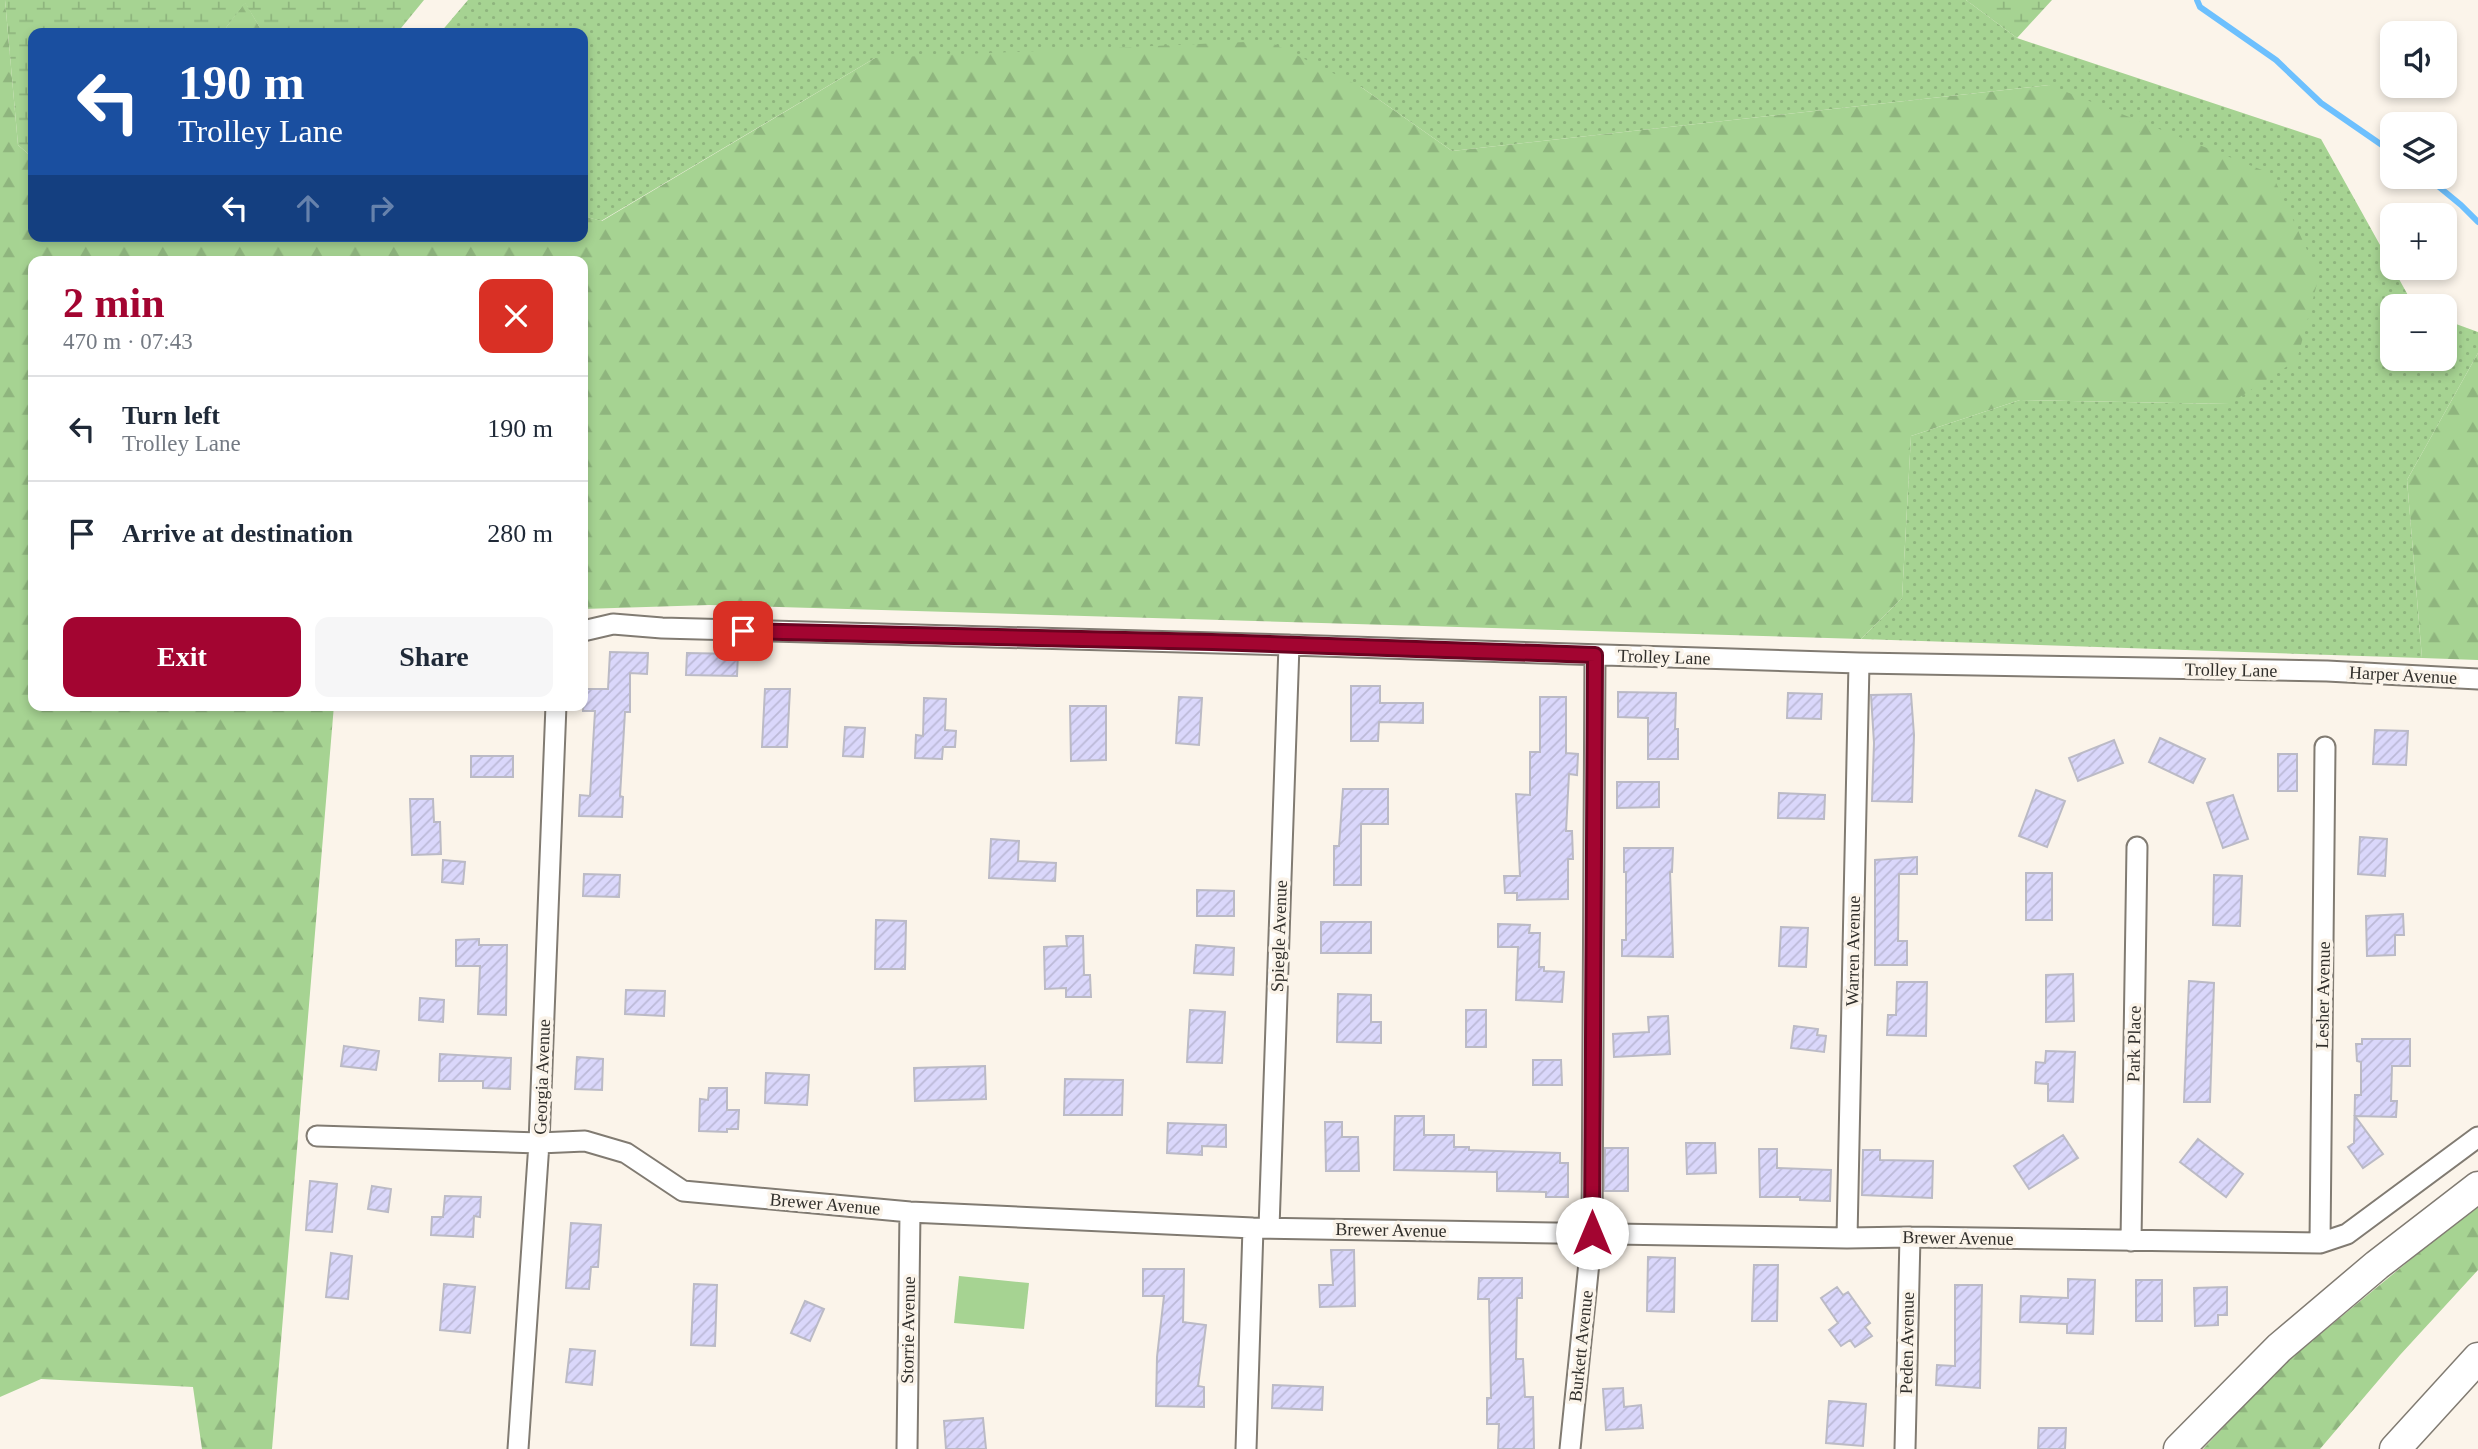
<!DOCTYPE html>
<meta charset="utf-8">
<style>
body{margin:0;font-family:Georgia,serif;background:#f6f6f7;color:#1f2937;height:100vh;display:flex;flex-direction:column;font-size:26px;white-space:nowrap}
*{box-sizing:border-box;margin:0}
p{font-size:23px;color:#747a83}
.icon{flex:none;width:38px;height:38px;fill:none;stroke:currentColor;stroke-width:2;stroke-linecap:round;stroke-linejoin:round}
.map{position:relative;flex:1;overflow:hidden}
.side{position:absolute;left:28px;top:256px;width:560px;height:455px;display:flex;flex-direction:column;background:#fff;border-radius:14px;box-shadow:0 4px 10px #0003}
.side>*{flex:none}
.banner{position:absolute;left:28px;top:28px;width:560px;height:214px;border-radius:14px;box-shadow:0 4px 10px #0003;background:#1a4fa0;color:#fff;overflow:hidden}
.buttons{position:absolute;left:2380px;top:21px;display:grid;gap:14px}
.buttons a{display:grid;place-items:center;width:77px;height:77px;border-radius:14px;background:#fff;box-shadow:0 4px 10px #0003;font-size:35px}
.pin{position:absolute;display:grid;place-items:center;width:60px;height:60px;color:#fff;margin:-30px;border-radius:14px;box-shadow:0 4px 10px #0006}
.me{position:absolute;width:77px;margin:-38px;rotate:0deg;stroke-linejoin:round;filter:drop-shadow(0 0 5px #0008)}
.turn{display:flex;align-items:center;gap:24px;height:147px;padding:0 35px;font-size:32px}
.turn .icon{width:91px;height:91px;stroke-width:2.5}
.turn b{display:block;font-size:49px;line-height:60px}
.lanes{display:flex;align-items:center;height:66px;padding:0 35px;background:#0003;justify-content:center;gap:35px;direction:ltr}
.lanes .off{opacity:.35}
.round{display:grid;place-items:center;flex:none;width:74px;height:74px;border-radius:14px;background:#f6f6f7}
.overview{display:flex;align-items:center;justify-content:space-between;height:119px;padding:0 35px}
h1{font-size:42px;font-weight:800;line-height:52px;color:#a30531}
.action{display:flex;gap:14px;margin-top:auto;padding:14px 35px}
.action a{flex:1;height:80px;border-radius:14px;background:#a30531;color:#fff;font-size:28px;font-weight:800;line-height:80px;text-align:center}
.action a+a{background:#f6f6f7;color:#1f2937}
ul{padding:0;list-style:none}
li{display:flex;align-items:center;gap:21px;height:105px;padding:0 35px;border-top:2px solid #e0e1e3}
li div{flex:1}
li b{display:block;font-size:26px}
li em{font-style:normal}
.map>svg:first-child{display:block}
</style>
<div class="map">
<svg width="2478" height="1449" viewBox="0 0 2478 1449">
<defs>
<pattern id="grass-dots" width="8" height="8" patternUnits="userSpaceOnUse" patternTransform="scale(1.75)"><rect width="8" height="8" fill="#a6d392"/><path d="M2 2h.1M6 6h.1" fill="none" stroke="#8fb57e" stroke-width="1.8" stroke-linecap="round"/></pattern>
<pattern id="forest-firs" width="22" height="20" patternUnits="userSpaceOnUse" patternTransform="scale(1.75)"><rect width="22" height="20" fill="#a6d392"/><path d="M5 1l3.5 6h-7zM16 11l3.5 6h-7z" fill="#8fb57e"/></pattern>
<pattern id="wetland-marsh" width="20" height="14" patternUnits="userSpaceOnUse" patternTransform="scale(1.75)"><rect width="20" height="14" fill="#a6d392"/><path d="M1 5h8M5 5V1M11 12h8M15 12V8" fill="none" stroke="#8fb57e"/></pattern>
<pattern id="building-hatch" width="6" height="6" patternUnits="userSpaceOnUse" patternTransform="scale(1.75)"><rect width="6" height="6" fill="#dad7fb"/><path d="M-1 1l2-2M0 6l6-6M5 7l2-2" fill="none" stroke="#bcb9d7"/></pattern>
</defs>
<rect width="100%" height="100%" fill="#fbf4ea"/>
<path fill="url(#grass-dots)" d="M468,0H1966L2017,38L2321,139L2414,306H2392V359H2445V320L2478,332V353L2407,480L2422,658L1861,639L1902,598L1911,436L2020,400L2229,404L2049,85L1452,151L1361,87L875,58L601,221L583,216V33H440Z"/>
<path fill="url(#forest-firs)" d="M0,0H5L18,145L33,158V236H583V216L602,221L875,58L1268,41L1361,87L1452,151L2049,85L2272,174L2319,276L2297,360L2229,404L2020,400L1911,436L1902,598L1861,639L709,605L583,609V261H33V705H334L272,1449H202L193,1387L41,1379L0,1397Z
M245,2L263,33H222Z
M2478,353V660L2422,658L2407,480Z
M2478,1204V1270L2400,1355L2320,1449H2203L2279,1368Z"/>
<path fill="url(#wetland-marsh)" d="M5,0H424L397,33H263L245,3L222,33H33V158L18,145Z
M1966,0H2052L2017,38Z"/>
<path fill="#a6d392" d="M959,1276L1029,1283L1024,1329L954,1323Z"/>
<g fill="none" stroke-linecap="round" stroke-linejoin="round">
<path stroke="#6dc0fe" stroke-width="6" d="M2197,0L2200,7L2276,60L2321,103L2392,152
M2427,177L2461,205L2478,222"/>
</g>
<path fill="url(#building-hatch)" stroke="#bbbac5" stroke-width="2" d="M610,652L648,653L647,674L630,673V712H625L620,796L623,797L622,817L579,816L580,795L590,796L595,711H583L584,689H608Z
M687,653L738,654L737,676L686,675Z
M1351,686H1380V703H1423V723L1379,722L1378,741H1351Z
M765,689H790L787,747H762Z
M1618,692L1676,693L1675,729H1678V759H1648V718L1618,717Z
M1788,693L1822,694L1821,719L1787,718Z
M1911,694L1914,735L1912,802L1872,801L1874,743L1871,695Z
M1179,697L1202,698L1199,745L1176,743Z
M1540,697H1566V753L1578,754L1577,775L1569,774L1566,831H1572L1573,859H1568V899L1517,900V893H1505L1504,876H1520L1516,794L1530,795V752H1540Z
M924,698L946,699L945,730L956,731L955,747H943L942,759L915,758L916,735L923,736Z
M1070,706H1106V760L1071,761Z
M845,727L865,728L863,757L843,756Z
M2375,730L2408,731L2406,765L2373,764Z
M2160,738L2205,759L2193,783L2149,762Z
M2114,740L2123,763L2078,781L2069,758Z
M2278,754H2297V791H2278Z
M471,756H513V777H471Z
M1617,782H1659V807L1617,808Z
M1343,789H1388V824H1361V885H1334V846H1339Z
M2036,790L2065,801L2047,847L2019,836Z
M1779,793L1825,795L1824,819L1778,818Z
M2233,795L2248,839L2223,848L2207,803Z
M410,799H433L434,822H440L441,854L412,855Z
M2360,837L2387,839L2385,876L2358,874Z
M991,839L1019,841L1018,861L1056,863L1055,881L989,878Z
M1624,848H1673L1672,872H1670L1673,957L1622,956V940H1626V872H1624Z
M1917,857V874H1899L1898,941H1907V965H1875V860Z
M443,860L465,862L463,884L442,882Z
M2026,873H2052V920H2026Z
M584,874L620,875L619,897L583,896Z
M2214,875L2242,876L2240,926L2213,925Z
M1197,890L1234,891V916H1197Z
M2403,914L2404,935H2395V955L2367,956L2366,916Z
M876,920L906,921L905,969H875Z
M1321,922H1371V953H1321Z
M1498,924L1530,925L1529,933H1540L1539,967H1544V971L1564,972L1562,1002L1516,1000L1518,947H1498Z
M1781,927L1808,928L1806,967L1779,966Z
M1066,936H1083L1084,975H1090L1091,997H1066V988L1045,989L1044,947L1067,946Z
M479,939V945H507L506,1015L478,1014L480,966H456V940Z
M1196,945L1234,948L1233,975L1194,973Z
M2073,974L2074,1021L2046,1022V975Z
M2189,981L2214,983L2210,1102H2184Z
M1897,982H1927L1926,1036L1887,1035L1888,1015H1896Z
M626,990L665,991L664,1016L625,1014Z
M1338,994L1371,995V1022H1381V1043L1337,1042Z
M420,998L444,1000L443,1022L419,1020Z
M1190,1010L1225,1012L1222,1063L1187,1062Z
M1466,1010H1486V1047H1466Z
M1668,1016L1670,1054L1614,1057L1613,1034L1649,1032L1648,1017Z
M1794,1026L1818,1029L1817,1035L1826,1036L1824,1052L1791,1048Z
M2362,1039H2410V1066H2392L2391,1101H2397L2396,1117L2355,1116L2383,1154L2363,1168L2348,1147L2354,1143L2355,1095H2361V1062L2357,1061L2356,1044H2362Z
M344,1046L379,1051L376,1070L341,1066Z
M2046,1051L2075,1052L2073,1102L2048,1101V1084L2035,1083L2036,1062L2045,1063Z
M440,1054L511,1058L510,1089L483,1088V1081H439Z
M577,1057L603,1059L602,1090L575,1089Z
M1533,1060H1561L1562,1085H1533Z
M985,1066L986,1099L915,1101L914,1068Z
M766,1073L809,1075L807,1105L765,1103Z
M1065,1079L1123,1080L1122,1115H1064Z
M709,1088H727V1110H739L738,1129H727V1132L699,1131L700,1099L708,1100Z
M1395,1116H1424V1135H1454V1147H1469V1150L1560,1153V1163H1568V1197H1546V1192L1497,1191V1172L1394,1170Z
M1325,1122H1342V1137H1358L1359,1171H1326Z
M1168,1123L1226,1125V1147L1202,1146V1155L1167,1153Z
M2063,1135L2078,1158L2029,1189L2014,1166Z
M2198,1139L2243,1174L2226,1197L2180,1162Z
M1686,1143H1715L1716,1173L1687,1174Z
M1605,1148H1628V1191H1604Z
M1759,1149H1777V1168L1831,1170L1830,1201L1800,1200V1197H1760Z
M1863,1150H1880V1160L1933,1161L1932,1198L1862,1195Z
M310,1181L337,1184L332,1232L306,1230Z
M372,1186L391,1189L388,1212L368,1209Z
M445,1196L481,1197L480,1217L474,1216L473,1237L431,1235L432,1217H443Z
M571,1223L601,1225L598,1267H591L589,1289L566,1288Z
M1331,1250H1354L1355,1306L1320,1307L1319,1285H1333Z
M331,1253L352,1256L348,1299L326,1297Z
M1648,1257L1675,1258L1674,1312L1647,1311Z
M1754,1265H1778L1777,1321H1752Z
M1143,1269H1184L1183,1322L1206,1325L1198,1386L1204,1387V1407L1156,1406L1157,1357L1164,1296H1143Z
M1479,1278H1522V1298H1517L1516,1359H1523L1525,1397H1533L1534,1449H1498L1499,1424H1487V1398H1491L1489,1299H1478Z
M2068,1279L2095,1280L2093,1334L2067,1333V1324L2020,1322L2021,1296L2068,1298Z
M2136,1280H2162V1321H2136Z
M444,1284L475,1287L470,1333L440,1330Z
M694,1284L717,1285L715,1346L691,1345Z
M1955,1285H1982L1980,1388L1936,1385L1937,1365L1955,1366Z
M1837,1287L1843,1295L1848,1292L1870,1323L1865,1327L1872,1336L1855,1347L1850,1340L1841,1346L1829,1330L1838,1323L1821,1298Z
M2227,1287V1315H2218V1325L2195,1326L2194,1288Z
M805,1301L824,1309L810,1341L791,1333Z
M570,1349L595,1351L592,1385L566,1382Z
M1273,1385L1323,1387L1322,1410L1272,1408Z
M1623,1388L1624,1407L1641,1405L1643,1428L1606,1430L1603,1389Z
M1829,1401L1866,1404L1863,1446L1826,1443Z
M983,1418L986,1449H946L944,1421Z
M2039,1428H2066L2065,1449H2038Z"/>
<g fill="none" stroke-linecap="round" stroke-linejoin="round">
<g stroke="#817b72" stroke-width="23">
<path id="minor" d="M583,631L613,624L662,628L1289,645L1859,663L2327,671L2478,679
M317,1136L539,1143L585,1141L626,1153L683,1191L910,1212L1253,1228L1847,1238L1910,1237L2320,1243L2347,1234L2478,1137
M1269,1228L1289,645
M1847,1238L1859,663
M2131,1241L2137,847
M2320,1243L2325,747
M518,1449L539,1143L556,705
M907,1449L910,1212
M1246,1449L1253,1228
M1570,1449L1592,1233L1595,655
M1905,1449L1910,1237"/>
</g>
<g stroke="#817b72" stroke-width="33">
<path id="highway" d="M2179,1449L2279,1348L2377,1265L2478,1187
M2395,1449L2478,1358"/>
</g>
<use href="#minor" stroke="#fff" stroke-width="19"/>
<use href="#highway" stroke="#fff" stroke-width="30"/>
</g>
<g fill="none" stroke-linecap="round" stroke-linejoin="round">
<g stroke="#6a0320" stroke-width="18">
<path id="route" d="M743,631L1212,642L1595,655L1592,1233"/>
</g>
<use href="#route" stroke="#a30531" stroke-width="12"/>
</g>
<g text-anchor="middle" dominant-baseline="central" stroke-width="7" stroke-linejoin="round" paint-order="stroke">
<g font-size="18" fill="#312f2b" stroke="#fbf4ea">
<text transform="translate(1664 657) rotate(2)">Trolley Lane</text>
<text transform="translate(2231 670) rotate(1)">Trolley Lane</text>
<text transform="translate(2403 675) rotate(3)">Harper Avenue</text>
<text transform="translate(1279 936) rotate(-88)">Spiegle Avenue</text>
<text transform="translate(1853 951) rotate(-89)">Warren Avenue</text>
<text transform="translate(2323 995) rotate(-89)">Lesher Avenue</text>
<text transform="translate(2134 1044) rotate(-89)">Park Place</text>
<text transform="translate(542 1077) rotate(-88)">Georgia Avenue</text>
<text transform="translate(825 1204) rotate(5)">Brewer Avenue</text>
<text transform="translate(1391 1230) rotate(1)">Brewer Avenue</text>
<text transform="translate(1958 1238) rotate(1)">Brewer Avenue</text>
<text transform="translate(908 1330) rotate(-89)">Storrie Avenue</text>
<text transform="translate(1907 1343) rotate(-89)">Peden Avenue</text>
<text transform="translate(1581 1346) rotate(-84)">Burkett Avenue</text>
</g>
</g>
</svg>
<div class="buttons">
<a><svg class="icon" aria-label="sound" viewBox="0 0 24 24"><path d="M4 9h4l5-4v14l-5-4H4zM17 9q2 3 0 6"/></svg></a>
<a><svg class="icon" aria-label="layers" viewBox="0 0 24 24"><path d="M12 4l9 5-9 5-9-5zM3 14l9 5 9-5"/></svg></a>
<a>+</a>
<a>−</a>
</div>
<div class="pin" style="left:743px;top:631px;background:#d93025"><svg class="icon" aria-label="arrive" viewBox="0 0 24 24"><path d="M6 21V4h12l-3 4 3 4H6"/></svg></div>
<svg class="me" style="left:1592px;top:1233px" viewBox="-20 -20 40 40"><circle r="19" fill="#fff"/><path d="M0-13L10 11 0 6-10 11z" fill="#a30531"/></svg>
<div class="banner">
<div class="turn"><svg class="icon" aria-label="left" viewBox="0 0 24 24"><path d="M17 20v-9H6M10 6l-5 5 5 5"/></svg><div><b>190 m</b>Trolley Lane</div></div>
<div class="lanes"><svg class="icon" aria-label="left" viewBox="0 0 24 24"><path d="M17 20v-9H6M10 6l-5 5 5 5"/></svg><svg class="icon off" aria-label="ahead" viewBox="0 0 24 24"><path d="M12 20V5M6 11l6-6 6 6"/></svg><svg class="icon off" aria-label="right" viewBox="0 0 24 24"><path d="M7 20v-9h11M14 6l5 5-5 5"/></svg></div>
</div>
<section class="side">
<div class="overview"><div><h1>2 min</h1><p>470 m · 07:43</p></div><a class="round" style="background:#d93025;color:#fff"><svg class="icon" aria-label="close" viewBox="0 0 24 24"><path d="M6 6l12 12M18 6L6 18"/></svg></a></div>
<ul>
<li><svg class="icon" aria-label="left" viewBox="0 0 24 24"><path d="M17 20v-9H6M10 6l-5 5 5 5"/></svg><div><b>Turn left</b><p>Trolley Lane</p></div><em>190 m</em></li>
<li><svg class="icon" aria-label="arrive" viewBox="0 0 24 24"><path d="M6 21V4h12l-3 4 3 4H6"/></svg><div><b>Arrive at destination</b></div><em>280 m</em></li>
</ul>
<div class="action"><a>Exit</a><a>Share</a></div>
</section>
</div>
